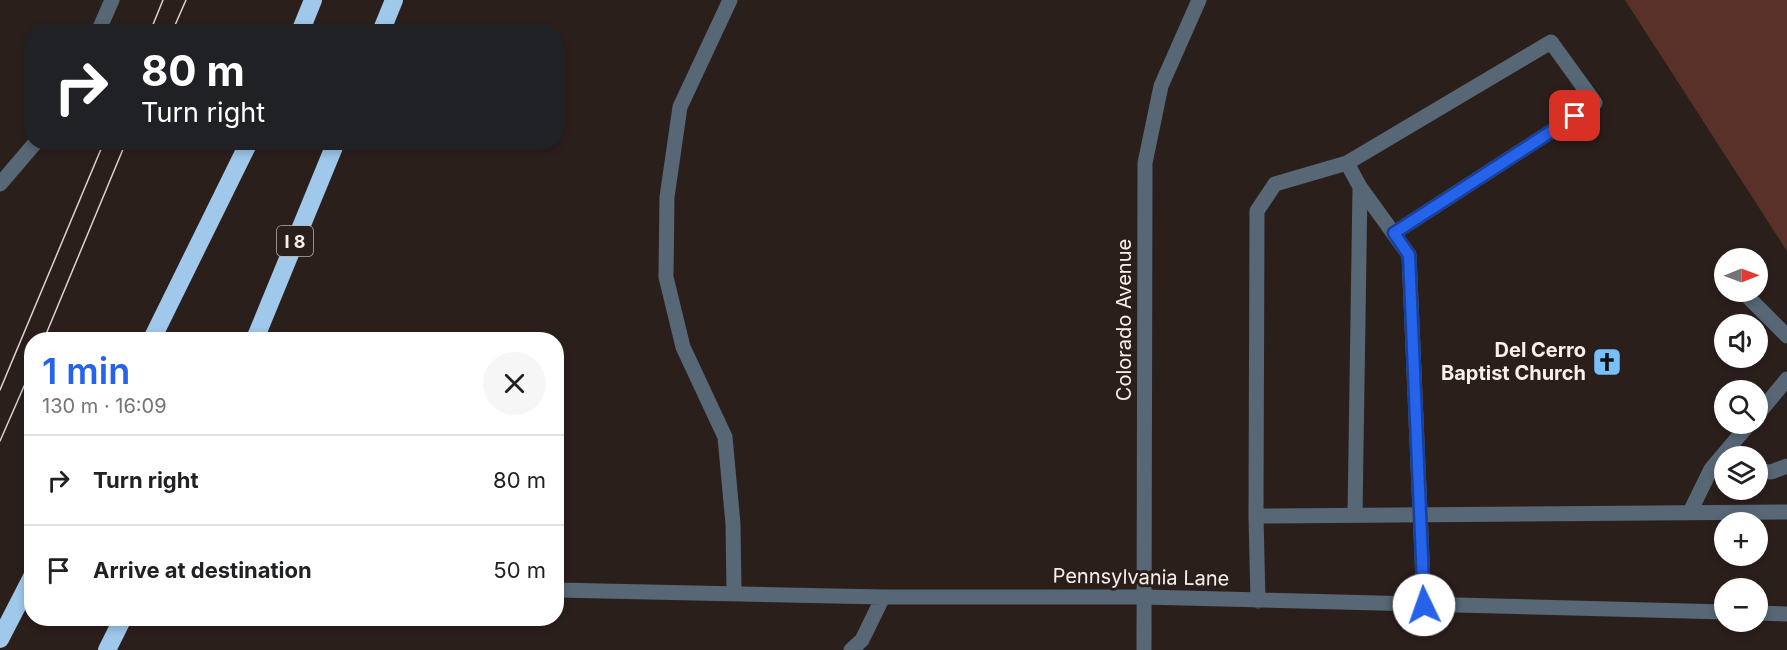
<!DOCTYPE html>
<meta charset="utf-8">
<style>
body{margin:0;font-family:Inter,sans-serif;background:#f6f6f6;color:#202124;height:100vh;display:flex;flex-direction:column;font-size:22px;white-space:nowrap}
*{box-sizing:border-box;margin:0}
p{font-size:20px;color:#757577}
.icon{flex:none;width:33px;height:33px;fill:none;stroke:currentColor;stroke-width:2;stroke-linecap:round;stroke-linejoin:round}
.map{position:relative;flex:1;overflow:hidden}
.sheet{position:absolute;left:24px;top:332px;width:540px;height:294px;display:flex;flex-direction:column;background:#fff;border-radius:24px;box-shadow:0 3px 9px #0003}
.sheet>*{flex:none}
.hud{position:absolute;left:24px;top:24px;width:540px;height:126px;border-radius:24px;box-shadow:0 3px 9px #0003;background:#202124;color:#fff;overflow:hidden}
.needle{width:39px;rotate:89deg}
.tools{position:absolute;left:1714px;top:248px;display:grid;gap:12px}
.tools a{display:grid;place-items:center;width:54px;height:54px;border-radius:50%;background:#fff;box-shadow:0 3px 9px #0003;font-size:30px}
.pin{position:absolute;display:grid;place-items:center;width:51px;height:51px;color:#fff;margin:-26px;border-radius:12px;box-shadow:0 3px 9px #0006}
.me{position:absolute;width:66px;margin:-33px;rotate:357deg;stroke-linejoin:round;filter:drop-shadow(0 0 4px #0008)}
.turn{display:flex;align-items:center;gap:21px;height:126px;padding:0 18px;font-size:27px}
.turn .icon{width:78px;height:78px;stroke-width:2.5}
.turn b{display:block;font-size:42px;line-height:51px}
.round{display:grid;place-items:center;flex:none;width:63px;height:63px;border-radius:32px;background:#f6f6f6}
.headline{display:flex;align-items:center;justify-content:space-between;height:102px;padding:0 18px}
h1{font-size:36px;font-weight:600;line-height:45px;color:#2563eb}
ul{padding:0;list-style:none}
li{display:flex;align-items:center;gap:18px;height:90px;padding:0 18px;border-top:2px solid #e0e0e0}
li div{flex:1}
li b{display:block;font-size:22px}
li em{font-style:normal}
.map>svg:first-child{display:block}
</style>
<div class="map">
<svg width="1787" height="650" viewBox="0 0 1787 650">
<rect width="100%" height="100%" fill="#2b1f1c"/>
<path fill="#5a3128" d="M1625,0H1787V251Z"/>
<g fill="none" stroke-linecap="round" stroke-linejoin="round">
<path stroke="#576775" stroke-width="15" d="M730,0L680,107L667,197L666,277L683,347L725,437L733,524L734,592
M98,32L112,0
M1347,163L1360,187L1409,255L1424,605
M0,184L36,142
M1723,272L1725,274
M1742,291L1787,336
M1758,414L1787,379
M1725,469H1711L1750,423
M1758,471L1771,472L1787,466
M1690,512L1711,469
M1355,515L1360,187
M1256,516L1257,211L1275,184L1347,163L1551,42L1595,103L1394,233
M556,590L883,597H1144L1725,612
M1258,601L1256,516L1787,512
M1758,613L1787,614
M851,650L862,640L883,597
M1144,650L1145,163L1161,86L1199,0"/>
<path stroke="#9fc8eb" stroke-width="18" d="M300,32L313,0
M381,32L394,0
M152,339L249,142
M255,339L336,142
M0,639L32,577
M107,650L123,618"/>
<path stroke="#dcd2d0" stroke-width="1.5" d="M150,32L163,0
M172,32L186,0
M44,339L126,142
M0,390L104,142
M0,441L32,368"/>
</g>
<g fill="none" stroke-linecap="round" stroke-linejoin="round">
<g stroke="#184099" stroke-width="15">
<path id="route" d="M1424,605L1409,255L1394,233L1575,116"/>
</g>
<use href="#route" stroke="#2563eb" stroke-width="10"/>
</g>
<defs>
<g id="church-square" transform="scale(1.5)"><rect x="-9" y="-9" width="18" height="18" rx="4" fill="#79bff8" stroke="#2b1f1c"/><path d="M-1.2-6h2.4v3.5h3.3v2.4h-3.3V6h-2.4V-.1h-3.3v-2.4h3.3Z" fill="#111"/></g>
</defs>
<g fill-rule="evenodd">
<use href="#church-square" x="1607" y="362"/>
</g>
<g text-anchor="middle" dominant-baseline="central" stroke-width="6" stroke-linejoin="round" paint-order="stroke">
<rect fill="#2b1f1c" stroke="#bbb1af" stroke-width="1.5" x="277" y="226" width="36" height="30" rx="4.5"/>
<g font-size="18" font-weight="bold" fill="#f9f0ee">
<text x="295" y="241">I 8</text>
</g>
<g font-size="20" fill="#f9f0ee" stroke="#2b1f1c">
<text transform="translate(1124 320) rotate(-90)">Colorado Avenue</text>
<text transform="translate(1141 577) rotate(1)">Pennsylvania Lane</text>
</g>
<g font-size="20" font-weight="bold" fill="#f9f0ee" stroke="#2b1f1c" text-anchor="end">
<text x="1586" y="350">Del Cerro<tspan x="1586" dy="23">Baptist Church</tspan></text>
</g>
</g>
</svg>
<div class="tools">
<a><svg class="needle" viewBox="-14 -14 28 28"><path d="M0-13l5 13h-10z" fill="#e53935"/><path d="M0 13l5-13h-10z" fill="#757577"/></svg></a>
<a><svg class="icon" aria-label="sound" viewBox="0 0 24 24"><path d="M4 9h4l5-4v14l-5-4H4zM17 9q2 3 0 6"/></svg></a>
<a><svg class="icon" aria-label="search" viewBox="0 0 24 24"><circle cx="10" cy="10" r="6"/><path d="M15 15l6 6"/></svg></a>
<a><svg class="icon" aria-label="layers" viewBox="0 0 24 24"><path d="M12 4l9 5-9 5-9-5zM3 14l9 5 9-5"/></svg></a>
<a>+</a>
<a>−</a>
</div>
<div class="pin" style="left:1575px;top:116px;background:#d93025"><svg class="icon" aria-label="arrive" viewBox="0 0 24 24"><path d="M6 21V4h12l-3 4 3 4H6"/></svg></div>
<svg class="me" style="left:1424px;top:605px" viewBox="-20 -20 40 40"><circle r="19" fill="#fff"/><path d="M0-13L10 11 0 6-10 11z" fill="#2563eb"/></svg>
<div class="hud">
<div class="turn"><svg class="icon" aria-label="right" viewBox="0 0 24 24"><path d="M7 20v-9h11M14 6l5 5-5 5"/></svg><div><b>80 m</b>Turn right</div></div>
</div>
<section class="sheet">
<div class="headline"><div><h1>1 min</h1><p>130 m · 16:09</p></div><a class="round"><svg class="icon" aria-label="close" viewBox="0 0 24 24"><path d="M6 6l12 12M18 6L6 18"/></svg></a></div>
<ul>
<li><svg class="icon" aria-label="right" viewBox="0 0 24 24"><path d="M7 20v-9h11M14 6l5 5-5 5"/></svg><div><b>Turn right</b></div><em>80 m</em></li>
<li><svg class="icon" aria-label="arrive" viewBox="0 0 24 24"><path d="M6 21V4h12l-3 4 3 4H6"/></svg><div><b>Arrive at destination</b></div><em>50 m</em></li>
</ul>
</section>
</div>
